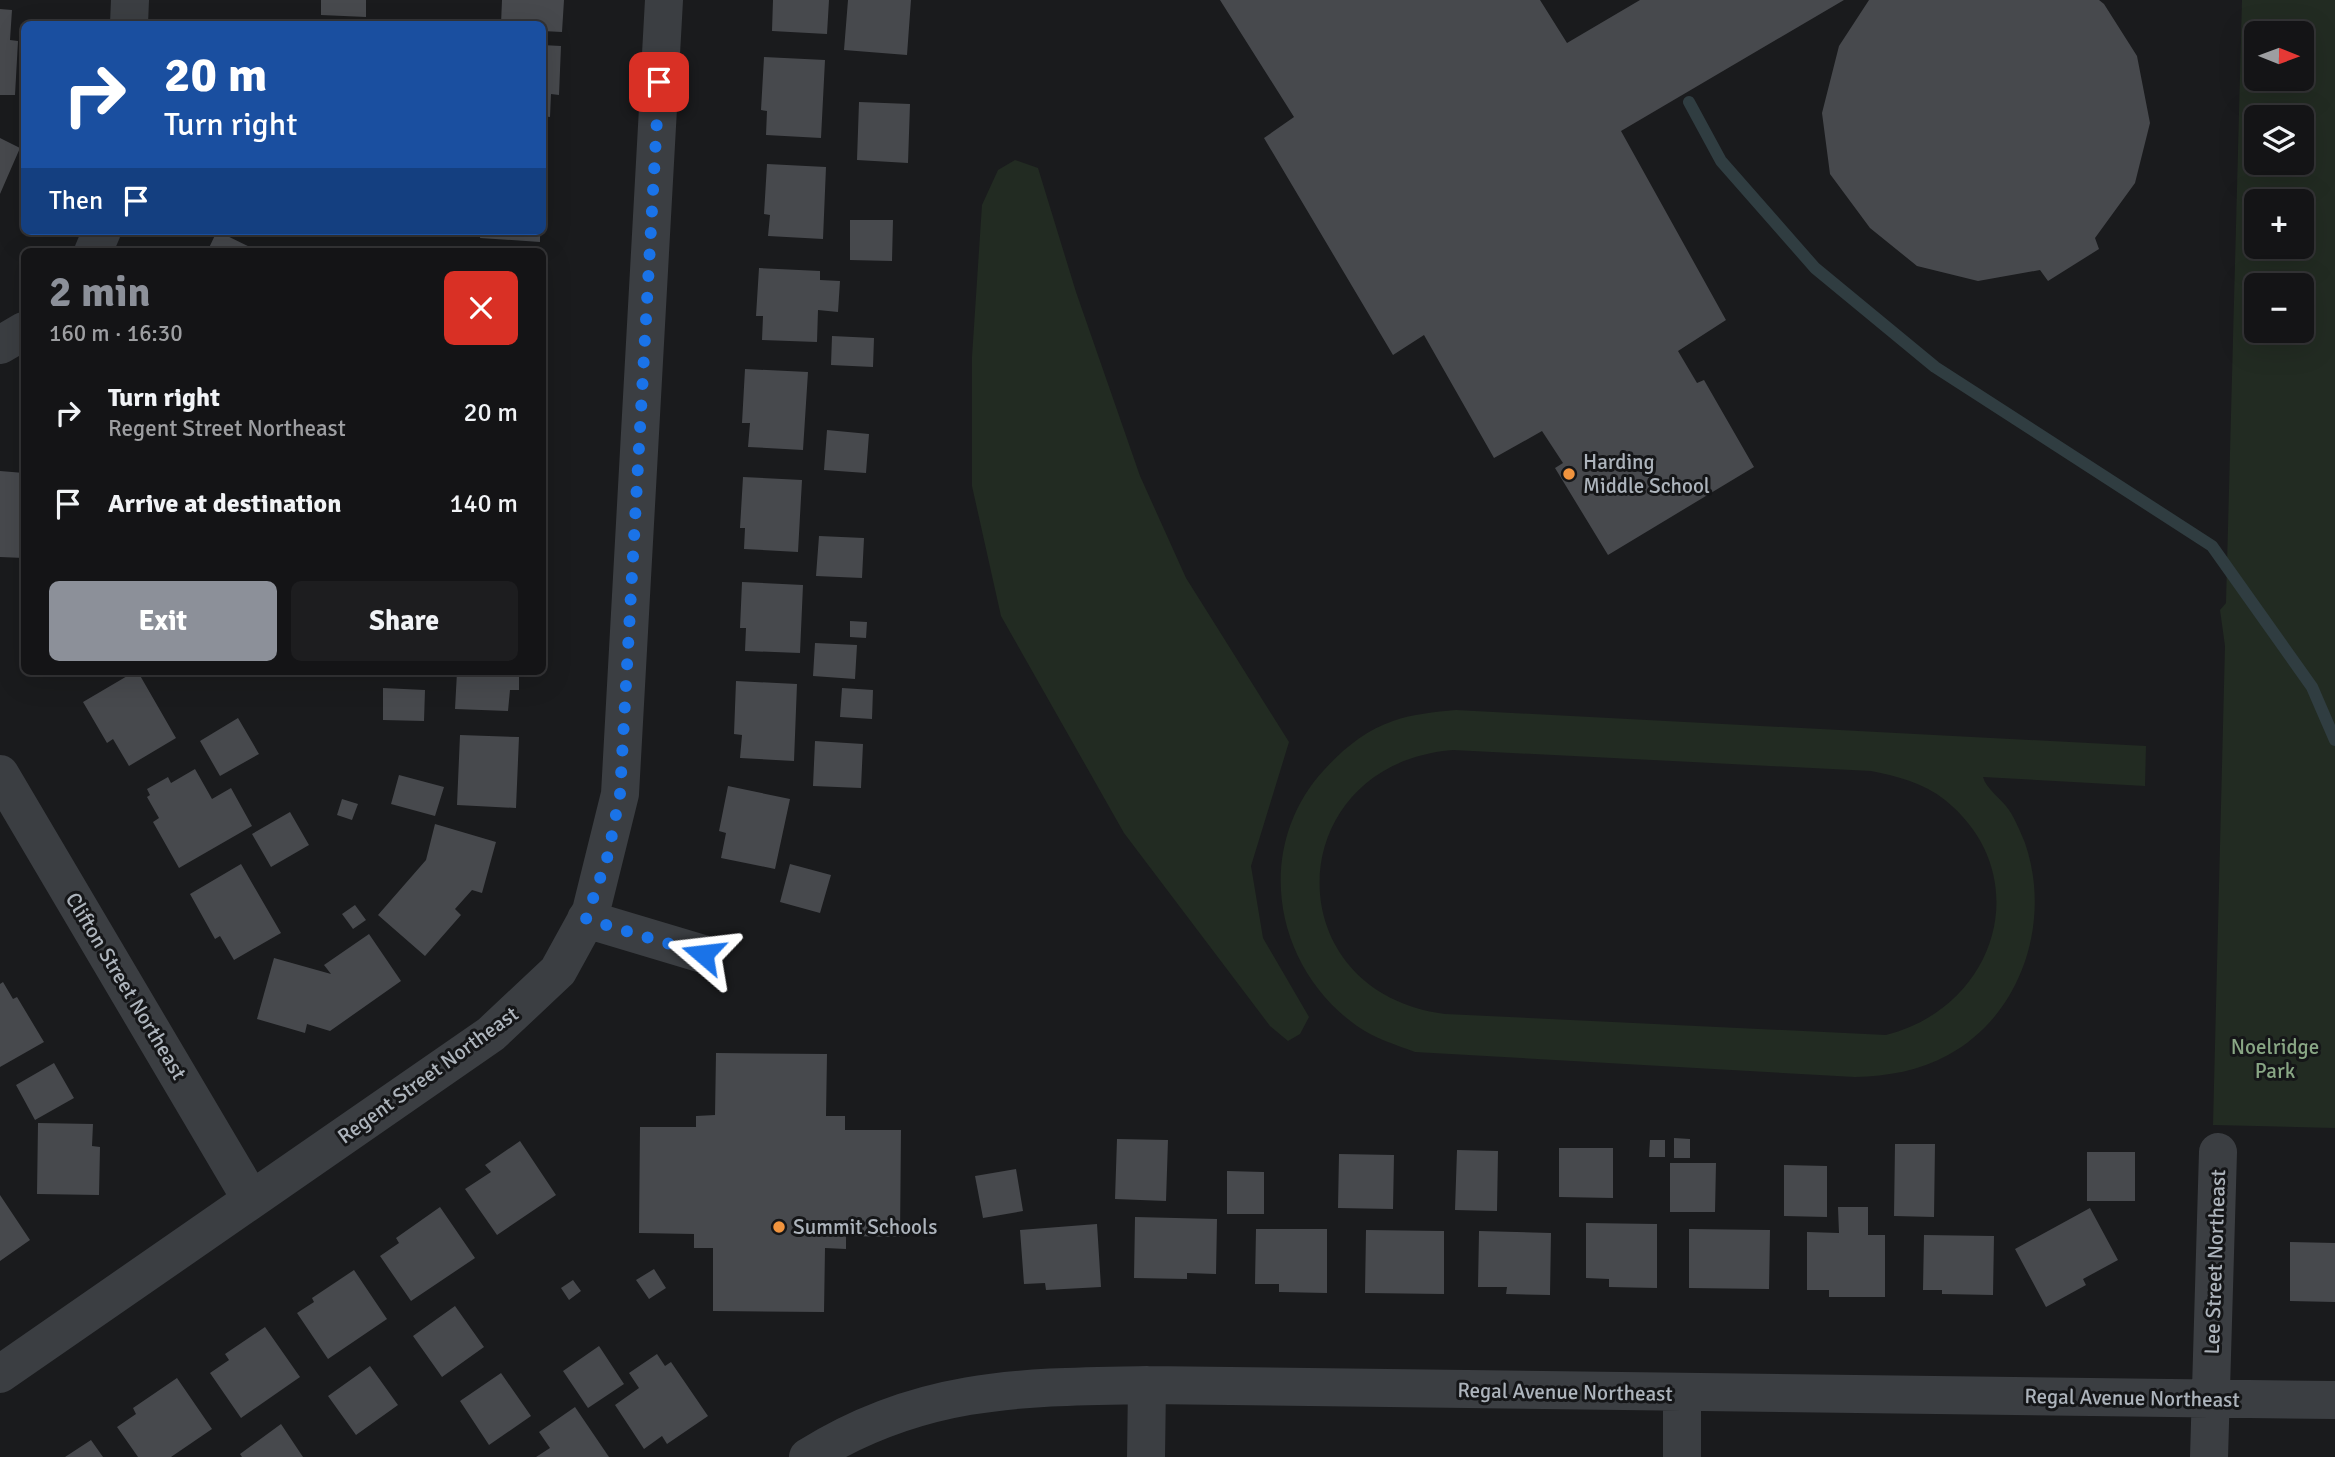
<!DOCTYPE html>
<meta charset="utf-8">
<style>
body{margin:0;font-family:Signika,sans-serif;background:#1d1d1f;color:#f1f3f6;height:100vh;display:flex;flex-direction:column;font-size:26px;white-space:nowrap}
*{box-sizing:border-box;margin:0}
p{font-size:23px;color:#9d9ea1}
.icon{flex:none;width:38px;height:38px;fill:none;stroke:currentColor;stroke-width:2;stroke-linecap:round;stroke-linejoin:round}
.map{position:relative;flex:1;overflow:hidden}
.details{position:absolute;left:21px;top:248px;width:525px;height:427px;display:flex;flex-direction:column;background:#141416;border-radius:10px;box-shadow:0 7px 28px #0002,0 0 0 2px #333335}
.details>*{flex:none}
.guide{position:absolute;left:21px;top:21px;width:525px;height:214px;border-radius:10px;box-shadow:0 7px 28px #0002,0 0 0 2px #333335;background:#1a4fa0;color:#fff;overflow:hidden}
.needle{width:46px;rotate:91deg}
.buttons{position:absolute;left:2244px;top:21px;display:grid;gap:14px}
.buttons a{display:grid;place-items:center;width:70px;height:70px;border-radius:10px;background:#141416;box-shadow:0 7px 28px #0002,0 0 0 2px #333335;font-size:35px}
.pin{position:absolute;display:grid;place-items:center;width:60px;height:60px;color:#fff;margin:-30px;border-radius:14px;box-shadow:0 4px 10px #0006}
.me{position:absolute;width:77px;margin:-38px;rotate:287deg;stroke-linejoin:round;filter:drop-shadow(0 0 5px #0008)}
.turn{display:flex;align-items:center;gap:24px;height:147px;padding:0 28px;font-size:32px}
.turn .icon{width:91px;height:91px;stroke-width:2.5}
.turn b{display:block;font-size:49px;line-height:60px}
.then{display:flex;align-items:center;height:66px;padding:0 28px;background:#0003;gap:14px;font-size:26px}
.round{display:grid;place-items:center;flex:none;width:74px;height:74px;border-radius:10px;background:#1d1d1f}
.overview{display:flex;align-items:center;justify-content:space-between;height:119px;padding:0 28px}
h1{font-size:42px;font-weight:700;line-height:52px;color:#8c9099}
.cta{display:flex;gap:14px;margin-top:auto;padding:14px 28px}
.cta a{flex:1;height:80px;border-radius:10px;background:#8c9099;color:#fff;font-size:28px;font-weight:700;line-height:80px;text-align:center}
.cta a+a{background:#1d1d1f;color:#f1f3f6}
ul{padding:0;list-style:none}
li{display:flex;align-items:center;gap:21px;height:91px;padding:0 28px}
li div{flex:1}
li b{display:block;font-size:26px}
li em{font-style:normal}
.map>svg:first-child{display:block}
</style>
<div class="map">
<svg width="2335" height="1457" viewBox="0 0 2335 1457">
<rect width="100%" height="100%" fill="#1a1b1d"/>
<path fill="#222b22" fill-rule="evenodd" d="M2242,0H2335V1128L2213,1125L2225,646L2220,610L2226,603ZM2301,33V79H2256V33ZM2256,117H2301V163H2256ZM2256,201H2301V247H2256ZM2256,285H2301V331H2256Z
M1015,160L1038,168L1076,292L1140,476L1186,578L1289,742L1251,866L1263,938L1309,1017L1300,1034L1288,1041L1270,1026L1124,833L1001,616L972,486V357L982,205L998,170Z
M1456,710L2146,746L2145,786L1983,777C1986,789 2002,799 2009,810C2015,819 2021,833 2025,843C2052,921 2022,1015 1948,1055C1919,1071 1888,1076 1855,1077L1415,1052C1396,1045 1374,1038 1357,1026C1273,967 1253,847 1324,770C1343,749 1366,730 1393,721C1413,714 1434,712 1456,710ZM1453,750L1871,771C1897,776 1924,783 1945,800C2038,875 1997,1007 1886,1035L1445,1014C1273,992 1280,764 1453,750Z"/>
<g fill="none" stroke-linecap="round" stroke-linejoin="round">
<path stroke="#303d41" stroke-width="12" d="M1689,102L1721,161L1815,268L1935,367L2212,546L2312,687L2335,740"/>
</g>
<path fill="#47494d" d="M321,0H366V17L321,15Z
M502,0H564L562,32L542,31V24H501Z
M773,0H829L827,34L772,31Z
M848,0H911L907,55L844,50Z
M1220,0H1540L1567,43L1640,0H1844L1621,131L1726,320L1678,351L1697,383L1704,380L1754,467L1608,555L1555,468L1563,463L1542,431L1494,458L1424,335L1393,355L1264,138L1294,117Z
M1869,0H2099L2104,4L2137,56L2150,123L2135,183L2095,238L2099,249L2048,281L2040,270L1978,281L1917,266L1870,228L1830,174L1822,113L1839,46Z
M0,9L12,10L10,40L18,41L15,95H0Z
M542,45L561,46L559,95L551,94L550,117L542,116Z
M764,57L825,60L821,138L766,135L767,111L761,110Z
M859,102L910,104L908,163L857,160Z
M0,138L20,148L0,194Z
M767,164L826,167L823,239L768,236L770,215L764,214Z
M850,220H893L892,261L850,260Z
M217,231L260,252H207Z
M481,231H540V242L480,238Z
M759,268L820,271V280L840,281L838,312L818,310L817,342L762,340L763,316H756Z
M832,336L874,338L873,367L831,365Z
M745,369L808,372L803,450L748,447L750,423H742Z
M827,430L869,434L866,473L824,470Z
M0,471L24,473V558L0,557Z
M743,477L802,480L798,552L744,549L745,528H740Z
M819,536L864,538L862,578L816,576Z
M742,582L803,585L800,653L745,651L746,628H740Z
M850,621L867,622L866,638L850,637Z
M815,643L857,645L855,679L813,676Z
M134,672H138L176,738L129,766L113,739L107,743L83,702Z
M457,672H519V690H510L508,711L455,709Z
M736,681L797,684L794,761L740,758L742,735L734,734Z
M383,688L425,690L424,721L383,720Z
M842,688L873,690L872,719L840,717Z
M238,718L259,754L220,776L200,741Z
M460,735L519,737L516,808L457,805Z
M815,741L863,744L861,788L813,786Z
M195,769L212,799L231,788L252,826L179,868L153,822L159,818L147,797L150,795L147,789L168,777L171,783Z
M399,775L444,787L435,816L391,804Z
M728,786L790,799L775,869L721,858L726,833L719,831Z
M342,799L358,804L352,820L337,815Z
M290,812L309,845L271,867L252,834Z
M435,824L496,842L482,893L472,890L455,909L461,915L425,956L378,915L426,860Z
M241,864L281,933L234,960L220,936L215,939L190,894Z
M790,864L831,875L820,913L780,902Z
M355,905L366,920L353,929L342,914Z
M369,934L401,981L330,1031L307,1024L305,1033L257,1019L274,958L331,974L324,965Z
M3,982L13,999L17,997L44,1042L0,1067V984Z
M716,1053L827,1054L826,1116H845V1130H901L900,1237L846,1236V1249L825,1248L824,1312L713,1311V1248H694V1234L639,1233L640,1127H696V1116L715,1115Z
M54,1063L74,1098L35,1120L16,1085Z
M38,1123L93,1124L92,1146L100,1147L99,1195L37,1194Z
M1674,1138L1690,1139V1158H1674Z
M1117,1139L1168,1140L1166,1201L1115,1199Z
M1650,1140H1665V1157H1649Z
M520,1141L556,1195L497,1235L465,1189L491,1172L485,1165Z
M1895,1144H1935L1934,1217L1894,1216Z
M1559,1148H1613V1198L1559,1197Z
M1457,1150L1498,1151L1497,1211L1455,1210Z
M2087,1152H2135V1201H2087Z
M1339,1154L1394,1155L1393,1209L1338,1208Z
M1670,1163H1716L1715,1212H1670Z
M1784,1165L1827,1166V1217L1784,1216Z
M1016,1169L1023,1211L983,1218L975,1176Z
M1227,1171L1264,1172V1214H1227Z
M0,1195L30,1240L0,1261Z
M440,1207L475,1258L411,1301L380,1256L399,1243L396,1238Z
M1838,1207H1868V1235H1885V1297H1829V1290H1807V1232L1839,1233Z
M2090,1208L2118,1260L2083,1279L2086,1285L2046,1307L2015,1249Z
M1135,1217L1217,1219L1216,1274L1187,1273V1279L1134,1278Z
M1586,1223L1657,1224V1288L1609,1287V1279L1586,1278Z
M1097,1224L1101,1287L1046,1290L1045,1283L1024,1284L1020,1230Z
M1256,1229H1327V1293L1279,1292V1284H1255Z
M1689,1229L1770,1230L1769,1289L1689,1288Z
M1366,1230L1444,1231V1294L1365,1293Z
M1479,1231L1551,1233L1550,1295L1506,1294L1507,1287H1478Z
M1924,1235L1994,1236L1993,1295L1942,1294V1290H1923Z
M2290,1242L2335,1243V1302L2290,1301Z
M654,1269L666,1288L649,1299L636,1280Z
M354,1270L387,1319L328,1359L297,1313L314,1302L312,1298Z
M573,1280L581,1291L569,1300L561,1288Z
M455,1306L484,1347L442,1377L413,1336Z
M265,1327L300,1377L241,1418L210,1373L229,1360L225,1354Z
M599,1346L624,1384L588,1408L563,1371Z
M657,1354L665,1366L671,1362L708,1416L667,1444L662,1436L644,1449L615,1405L639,1388L629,1373Z
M370,1366L398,1405L356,1435L328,1396Z
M501,1373L531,1416L489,1445L460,1401Z
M177,1378L212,1429L171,1457H138L117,1427L136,1414L133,1408Z
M575,1407L609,1457H536L550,1448L539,1432Z
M281,1424L303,1457H242L240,1454Z
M91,1440L103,1457H65Z"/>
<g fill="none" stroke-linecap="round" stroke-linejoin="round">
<path stroke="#3b3e42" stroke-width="38" d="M129,24L130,0
M93,252L102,231
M0,345L24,331
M0,774L251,1199
M586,919L703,954
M0,1374L491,1034L558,971L591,911L620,794L664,0
M808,1457C920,1387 1020,1387 1147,1385L2335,1400
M1146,1457L1147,1385
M1682,1457V1394
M2209,1457L2218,1152"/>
</g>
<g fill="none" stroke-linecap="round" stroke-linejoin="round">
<path stroke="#1a73e8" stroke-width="12" stroke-dasharray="0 21.6" d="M659,82L620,794L608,855L586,919L703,954"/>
</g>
<g fill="#f1943e" stroke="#151618" stroke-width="2.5">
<circle cx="1569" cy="474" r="7"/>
<circle cx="779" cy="1227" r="7"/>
</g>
<g text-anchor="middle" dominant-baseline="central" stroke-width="6" stroke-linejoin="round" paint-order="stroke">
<g font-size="21" fill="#adb4bc" stroke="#151618" text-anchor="start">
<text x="1583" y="462">Harding<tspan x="1583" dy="24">Middle School</tspan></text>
<text x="793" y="1227">Summit Schools</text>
</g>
<g font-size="21" fill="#adb4bc" stroke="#151618">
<text transform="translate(126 986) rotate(59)">Clifton Street Northeast</text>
<text transform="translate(428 1075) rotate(-36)">Regent Street Northeast</text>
<text transform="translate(2215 1262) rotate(-88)">Lee Street Northeast</text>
<text transform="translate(1565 1392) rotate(1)">Regal Avenue Northeast</text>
<text transform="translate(2132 1398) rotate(1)">Regal Avenue Northeast</text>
</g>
<g font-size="21" fill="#89a785" stroke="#151618">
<text x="2275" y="1047">Noelridge<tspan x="2275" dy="24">Park</tspan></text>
</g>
</g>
</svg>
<div class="buttons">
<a><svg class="needle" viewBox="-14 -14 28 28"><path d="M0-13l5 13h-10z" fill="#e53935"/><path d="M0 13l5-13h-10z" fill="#9d9ea1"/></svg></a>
<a><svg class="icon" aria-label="layers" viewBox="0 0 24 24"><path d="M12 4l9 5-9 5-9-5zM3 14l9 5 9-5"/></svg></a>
<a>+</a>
<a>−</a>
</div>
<div class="pin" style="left:659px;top:82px;background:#d93025"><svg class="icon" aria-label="arrive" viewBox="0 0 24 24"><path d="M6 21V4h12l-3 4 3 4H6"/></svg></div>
<svg class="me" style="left:703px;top:954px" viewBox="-20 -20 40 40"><path d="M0-17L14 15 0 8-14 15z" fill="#1a73e8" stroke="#fff" stroke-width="4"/></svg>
<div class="guide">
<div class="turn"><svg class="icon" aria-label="right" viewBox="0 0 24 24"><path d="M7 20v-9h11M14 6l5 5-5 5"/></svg><div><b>20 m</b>Turn right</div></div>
<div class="then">Then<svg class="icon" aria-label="arrive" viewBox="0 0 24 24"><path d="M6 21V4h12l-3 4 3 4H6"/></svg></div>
</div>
<section class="details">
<div class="overview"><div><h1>2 min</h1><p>160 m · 16:30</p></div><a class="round" style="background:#d93025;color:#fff"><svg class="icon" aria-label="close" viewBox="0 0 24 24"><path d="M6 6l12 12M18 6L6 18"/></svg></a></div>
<ul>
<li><svg class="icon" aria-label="right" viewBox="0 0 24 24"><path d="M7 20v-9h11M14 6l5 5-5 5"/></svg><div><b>Turn right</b><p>Regent Street Northeast</p></div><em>20 m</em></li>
<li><svg class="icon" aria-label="arrive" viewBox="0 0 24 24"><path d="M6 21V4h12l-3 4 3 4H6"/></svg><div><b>Arrive at destination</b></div><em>140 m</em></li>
</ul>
<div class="cta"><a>Exit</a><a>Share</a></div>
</section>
</div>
